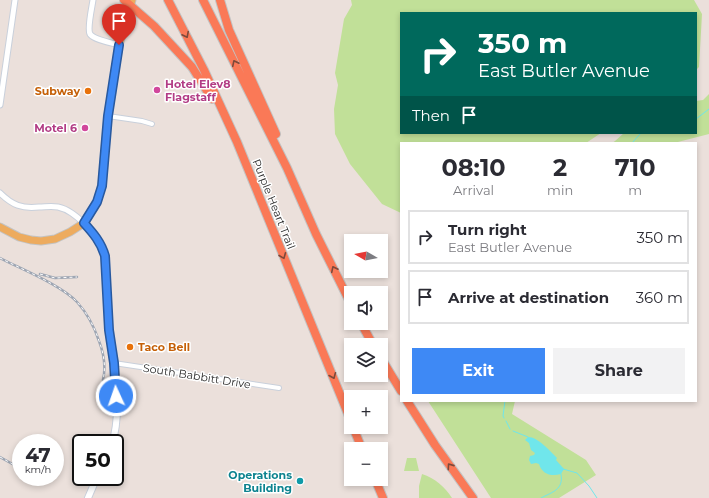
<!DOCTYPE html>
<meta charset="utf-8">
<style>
body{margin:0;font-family:Montserrat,sans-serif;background:#f2f2f3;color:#2b2b33;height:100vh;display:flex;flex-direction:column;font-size:15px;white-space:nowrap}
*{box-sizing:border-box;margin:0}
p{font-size:13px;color:#7c7c81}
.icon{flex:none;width:22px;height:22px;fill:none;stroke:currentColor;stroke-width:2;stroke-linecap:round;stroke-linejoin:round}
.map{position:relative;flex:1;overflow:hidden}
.panel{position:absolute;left:400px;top:142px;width:297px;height:260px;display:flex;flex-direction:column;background:#fff;border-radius:0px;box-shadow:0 2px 6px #0003}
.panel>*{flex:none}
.top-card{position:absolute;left:400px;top:12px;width:297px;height:122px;border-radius:0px;box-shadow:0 2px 6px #0003;background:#00695c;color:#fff;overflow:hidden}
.needle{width:26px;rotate:279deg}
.buttons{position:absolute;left:344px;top:234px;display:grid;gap:8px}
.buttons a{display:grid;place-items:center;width:44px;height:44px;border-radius:0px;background:#fff;box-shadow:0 2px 6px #0003;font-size:20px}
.speed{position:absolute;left:12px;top:434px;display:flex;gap:8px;font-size:20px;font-weight:700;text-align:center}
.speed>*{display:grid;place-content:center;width:52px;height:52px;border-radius:50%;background:#fff;box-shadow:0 2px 6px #0003;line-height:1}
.speed small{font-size:10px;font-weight:400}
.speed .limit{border:2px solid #111;border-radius:6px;background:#fff;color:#111}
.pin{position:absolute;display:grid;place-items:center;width:34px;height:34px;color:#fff;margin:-41px -17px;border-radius:50% 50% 50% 0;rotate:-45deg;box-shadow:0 0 4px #0007}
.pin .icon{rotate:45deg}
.me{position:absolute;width:44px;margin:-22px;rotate:357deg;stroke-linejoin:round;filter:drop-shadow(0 0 3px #0008)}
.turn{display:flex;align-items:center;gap:14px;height:84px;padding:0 12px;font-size:18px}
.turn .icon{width:52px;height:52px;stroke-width:2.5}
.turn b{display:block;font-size:28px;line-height:34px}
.then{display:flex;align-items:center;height:38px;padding:0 12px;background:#0003;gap:8px;font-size:15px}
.eta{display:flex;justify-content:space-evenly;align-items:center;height:68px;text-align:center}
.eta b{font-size:24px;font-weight:700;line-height:28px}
.button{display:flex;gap:8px;margin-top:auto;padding:8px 12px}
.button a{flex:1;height:46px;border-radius:0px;background:#3e89f5;color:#fff;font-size:16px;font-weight:700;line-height:46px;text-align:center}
.button a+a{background:#f2f2f3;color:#2b2b33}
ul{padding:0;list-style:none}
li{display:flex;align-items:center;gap:12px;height:54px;margin:0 8px 6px;padding:0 4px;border:2px solid #e1e1e2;border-radius:0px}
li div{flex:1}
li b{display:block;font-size:15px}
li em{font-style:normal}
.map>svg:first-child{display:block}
</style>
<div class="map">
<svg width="709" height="498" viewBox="0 0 709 498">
<rect width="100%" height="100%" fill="#ebe0db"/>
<path fill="#c1e098" d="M351,0H694L702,14L699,67L696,70V13H401V133H601L586,143H401V213L382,204L350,164L335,134L334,109L338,85L335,73L344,19L352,5Z
M709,94V134L674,143H612L615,141L624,133H696V101L703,100Z
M428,401H515L512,414L586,460L596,475L559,498H491Z
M407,458H416L419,471H404Z
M422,474C435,478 445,487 452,498H419V486Z"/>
<path fill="#70e6eb" d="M528,437C538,437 550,451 557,458L556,460L564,469L561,474C551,477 542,474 539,464L536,463L531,464L529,460L530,456L534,455L535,453L531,450L529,443L525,440Z"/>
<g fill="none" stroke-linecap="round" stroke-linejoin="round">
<path stroke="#70e6eb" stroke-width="1" d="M696,119L709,109
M632,143L641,133
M504,418L503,416L505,401
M506,421L510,429
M513,431L528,437
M563,469L577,473L589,486L597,498
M541,498C552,492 564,490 561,474"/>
<g stroke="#c9d0db" stroke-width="6">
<path id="minor" d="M108,116L142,121L152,124
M114,363L279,388"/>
</g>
<g stroke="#c9d0db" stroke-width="7">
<path id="tertiary" d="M93,0C92,7 87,29 90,34C94,40 113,43 119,45
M0,105L15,0
M0,193C12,205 22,209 39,207C45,207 51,206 58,207C68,209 76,216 84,223"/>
</g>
<g stroke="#c9d0db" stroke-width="8">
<path id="secondary" d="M84,223C93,233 101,242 105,256C107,281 107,306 109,330C113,364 123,411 112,443
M88,498L97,477"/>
</g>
<g stroke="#c3c3c3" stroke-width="9">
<path id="primary" d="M0,227L19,237L31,240L41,241L55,239L70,232L84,223L97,202L102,186L108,116L119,45L132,0"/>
</g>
<g stroke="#c3c3c3" stroke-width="10">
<path id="motorway" d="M124,0L154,26L192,67L212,99
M168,0L204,70L237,142L351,421
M203,0L287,168L316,234L351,304
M220,0L229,30L276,134
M361,323L373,345
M381,358L401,391
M407,401L435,445L473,498
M353,427L362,449
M375,479L383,498"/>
</g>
<use href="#minor" stroke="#fff" stroke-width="4"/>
<use href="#tertiary" stroke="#fff" stroke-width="5"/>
<use href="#secondary" stroke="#fff" stroke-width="6"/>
<use href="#primary" stroke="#edab5e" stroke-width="7"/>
<use href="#motorway" stroke="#fa7957" stroke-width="8"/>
<g stroke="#9ea6b3" stroke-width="2.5">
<path id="rail" d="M0,258C21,269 61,285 77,302C87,313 94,326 99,341C104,354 106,367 103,380
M40,274L55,278L77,277
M0,457L16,466"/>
</g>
<use href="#rail" stroke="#fff" stroke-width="1" stroke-dasharray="3" stroke-linecap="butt"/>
</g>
<defs><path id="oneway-chevron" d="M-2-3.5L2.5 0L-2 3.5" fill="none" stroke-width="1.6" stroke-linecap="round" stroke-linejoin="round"/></defs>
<g stroke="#7d493b">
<use href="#oneway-chevron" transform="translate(186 35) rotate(63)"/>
<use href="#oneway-chevron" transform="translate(235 63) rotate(-116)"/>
<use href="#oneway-chevron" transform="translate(283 256) rotate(68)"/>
<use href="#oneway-chevron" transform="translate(334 269) rotate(-116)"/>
<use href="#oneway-chevron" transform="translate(333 376) rotate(67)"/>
<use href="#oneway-chevron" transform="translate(450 466) rotate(-125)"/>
</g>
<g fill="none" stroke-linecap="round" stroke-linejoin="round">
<g stroke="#28599f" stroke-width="10">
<path id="route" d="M116,396L114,363L109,330L105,256C101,242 93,233 84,223L97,202L102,186L108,116L119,45"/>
</g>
<use href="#route" stroke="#3e89f5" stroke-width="7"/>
</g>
<g fill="#d1479c" stroke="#fff" stroke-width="1.5">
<circle cx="157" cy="90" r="4"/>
<circle cx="85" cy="128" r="4"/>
</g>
<g fill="#e8710a" stroke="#fff" stroke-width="1.5">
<circle cx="88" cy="91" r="4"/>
<circle cx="130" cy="347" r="4"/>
</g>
<circle fill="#0f9aa8" stroke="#fff" stroke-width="1.5" cx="300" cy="481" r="4"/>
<g text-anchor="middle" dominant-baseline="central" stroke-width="3" stroke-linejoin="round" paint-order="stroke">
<g font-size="11" font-weight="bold" fill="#b23c85" stroke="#fff" text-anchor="start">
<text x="165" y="84">Hotel Elev8<tspan x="165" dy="13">Flagstaff</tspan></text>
<text x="77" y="128" text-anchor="end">Motel 6</text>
</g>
<g font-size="11" font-weight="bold" fill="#c56008" stroke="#fff" text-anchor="end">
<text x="80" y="91">Subway</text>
<text x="138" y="347" text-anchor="start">Taco Bell</text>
</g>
<g font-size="11" fill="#292929" stroke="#fff">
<text transform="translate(274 204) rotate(68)">Purple Heart Trail</text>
<text transform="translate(197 376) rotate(9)">South Babbitt Drive</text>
</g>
<g font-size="11" font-weight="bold" fill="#0d838f" stroke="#fff" text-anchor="end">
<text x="292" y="475">Operations<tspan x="292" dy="13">Building</tspan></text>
</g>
</g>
</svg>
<div class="buttons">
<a><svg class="needle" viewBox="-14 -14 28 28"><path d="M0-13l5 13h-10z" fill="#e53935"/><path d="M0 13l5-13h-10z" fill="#7c7c81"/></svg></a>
<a><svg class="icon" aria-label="sound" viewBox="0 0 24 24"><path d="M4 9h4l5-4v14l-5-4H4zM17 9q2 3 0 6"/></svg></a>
<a><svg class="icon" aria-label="layers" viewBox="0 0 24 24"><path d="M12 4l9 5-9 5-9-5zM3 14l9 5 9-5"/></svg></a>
<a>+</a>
<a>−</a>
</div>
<div class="speed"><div>47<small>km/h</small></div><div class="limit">50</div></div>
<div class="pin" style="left:119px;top:45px;background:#d93025"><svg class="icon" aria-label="arrive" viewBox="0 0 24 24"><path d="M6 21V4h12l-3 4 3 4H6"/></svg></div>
<svg class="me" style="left:116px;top:396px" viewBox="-20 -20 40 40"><circle r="17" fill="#3e89f5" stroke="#fff" stroke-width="3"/><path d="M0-11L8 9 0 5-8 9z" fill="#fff"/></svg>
<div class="top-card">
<div class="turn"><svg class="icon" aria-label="right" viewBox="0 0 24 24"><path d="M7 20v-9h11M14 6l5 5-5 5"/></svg><div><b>350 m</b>East Butler Avenue</div></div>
<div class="then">Then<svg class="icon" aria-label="arrive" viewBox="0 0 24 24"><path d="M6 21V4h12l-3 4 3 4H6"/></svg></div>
</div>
<section class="panel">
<div class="eta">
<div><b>08:10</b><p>Arrival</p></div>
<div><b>2</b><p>min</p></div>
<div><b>710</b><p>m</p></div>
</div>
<ul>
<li><svg class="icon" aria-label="right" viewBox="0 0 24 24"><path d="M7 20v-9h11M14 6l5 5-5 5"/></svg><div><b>Turn right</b><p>East Butler Avenue</p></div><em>350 m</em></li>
<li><svg class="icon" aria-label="arrive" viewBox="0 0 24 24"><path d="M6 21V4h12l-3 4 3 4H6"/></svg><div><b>Arrive at destination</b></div><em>360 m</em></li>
</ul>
<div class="button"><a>Exit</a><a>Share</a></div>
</section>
</div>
